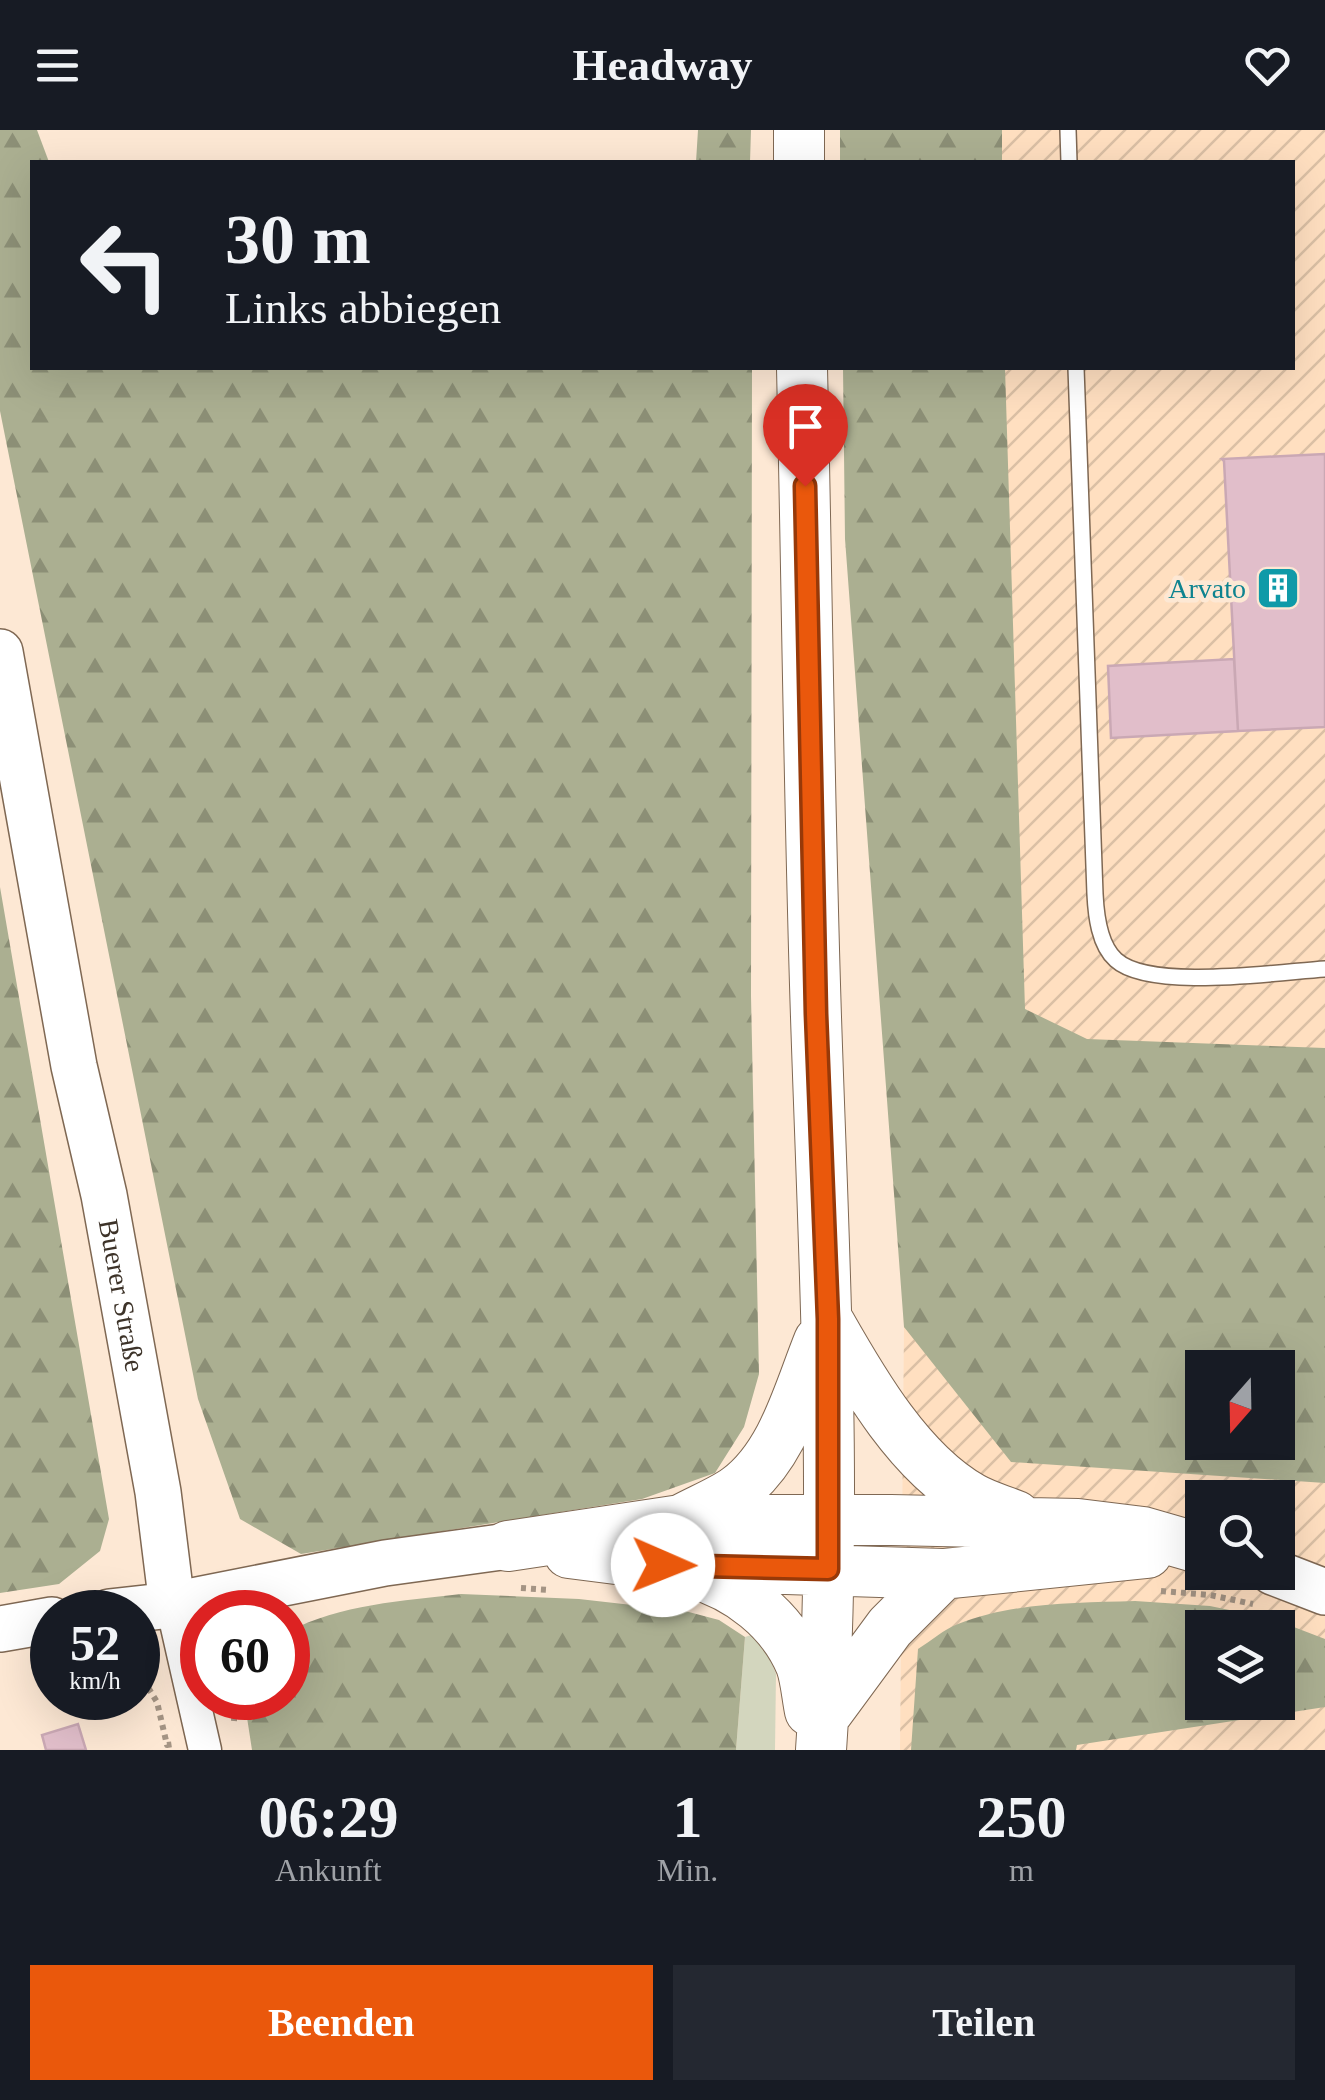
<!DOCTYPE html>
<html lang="de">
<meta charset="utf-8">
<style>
body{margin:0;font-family:Georgia,serif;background:#242831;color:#f1f3f6;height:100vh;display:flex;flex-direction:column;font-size:38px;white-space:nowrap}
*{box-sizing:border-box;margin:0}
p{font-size:32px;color:#9ea1a6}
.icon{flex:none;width:55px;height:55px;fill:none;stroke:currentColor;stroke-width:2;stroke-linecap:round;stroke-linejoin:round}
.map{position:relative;height:1620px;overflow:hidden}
.drawer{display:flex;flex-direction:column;background:#171b24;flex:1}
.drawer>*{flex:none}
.guide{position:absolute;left:30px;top:30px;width:1265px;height:210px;border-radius:0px;box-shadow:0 10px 40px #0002;background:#171b24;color:#f1f3f6;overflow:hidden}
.needle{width:65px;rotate:200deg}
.controls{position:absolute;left:1185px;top:1220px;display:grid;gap:20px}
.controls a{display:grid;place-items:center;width:110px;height:110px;border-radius:0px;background:#171b24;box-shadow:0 10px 40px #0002;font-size:50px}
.speed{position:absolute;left:30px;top:1460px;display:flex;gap:20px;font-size:50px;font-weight:700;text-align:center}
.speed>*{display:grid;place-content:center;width:130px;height:130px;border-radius:50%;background:#171b24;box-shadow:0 10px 40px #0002;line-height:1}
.speed small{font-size:25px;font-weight:400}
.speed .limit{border:15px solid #d22;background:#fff;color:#111}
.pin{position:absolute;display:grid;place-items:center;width:85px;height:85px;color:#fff;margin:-102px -42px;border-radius:50% 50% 50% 0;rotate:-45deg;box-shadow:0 0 10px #0007}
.pin .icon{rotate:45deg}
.me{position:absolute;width:110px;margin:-55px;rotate:91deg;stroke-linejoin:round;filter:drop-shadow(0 0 8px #0008)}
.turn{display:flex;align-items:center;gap:35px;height:210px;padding:0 30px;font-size:45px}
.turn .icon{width:130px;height:130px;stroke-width:2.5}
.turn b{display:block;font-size:70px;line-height:85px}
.eta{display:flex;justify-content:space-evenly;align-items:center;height:170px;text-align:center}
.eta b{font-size:60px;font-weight:700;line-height:70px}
.cta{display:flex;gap:20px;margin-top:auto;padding:20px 30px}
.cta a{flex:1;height:115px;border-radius:0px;background:#ea580c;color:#fff;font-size:40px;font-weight:700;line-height:115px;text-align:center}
.cta a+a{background:#242831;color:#f1f3f6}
header{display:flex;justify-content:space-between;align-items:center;height:130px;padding:0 30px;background:#171b24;font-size:45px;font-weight:700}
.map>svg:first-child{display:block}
</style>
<header><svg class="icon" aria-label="menu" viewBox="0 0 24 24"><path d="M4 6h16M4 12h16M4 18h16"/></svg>Headway<svg class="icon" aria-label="heart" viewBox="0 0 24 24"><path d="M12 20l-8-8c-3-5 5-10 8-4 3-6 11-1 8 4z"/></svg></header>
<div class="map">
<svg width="1325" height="1620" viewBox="0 0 1325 1620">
<defs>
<pattern id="industrial-furrows" width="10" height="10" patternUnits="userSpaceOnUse" patternTransform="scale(2.5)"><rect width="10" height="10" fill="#ffdfc0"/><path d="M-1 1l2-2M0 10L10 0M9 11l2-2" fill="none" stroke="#dbc0a5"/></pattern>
<pattern id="forest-firs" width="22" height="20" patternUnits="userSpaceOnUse" patternTransform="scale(2.5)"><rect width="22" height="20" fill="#abaf91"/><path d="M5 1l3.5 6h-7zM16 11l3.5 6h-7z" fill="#8c8f76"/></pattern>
</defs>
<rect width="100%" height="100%" fill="#fde8d4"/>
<path fill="url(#industrial-furrows)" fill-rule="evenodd" d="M887,0H1325V1620H900L904,1197L882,238H1292V32H887ZM1202,1238H1278V1312H1202ZM1202,1368H1278V1442H1202ZM1202,1498H1278V1572H1202Z"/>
<path fill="#d3d6be" d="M760,1502L776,1544L775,1620H736L745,1507Z"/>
<path fill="url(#forest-firs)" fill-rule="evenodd" d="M0,0H37L49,32H32V238H752L751,866L759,1244L744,1297L715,1343L642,1369L301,1424L240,1389L198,1269L0,281Z
M698,0H751L750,32H696Z
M840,0H1002V32H840Z
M843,238H1005L1025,879L1087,909L1325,918V1353L1011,1332L904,1197L845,409ZM1202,1238H1278V1312H1202Z
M0,757L109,1389L100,1421L59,1454L0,1463Z
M461,1464L579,1469L685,1481L719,1490L745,1507L736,1620H252L244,1568H288V1502C340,1474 403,1471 461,1464Z
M1135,1471L1210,1476L1273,1489L1325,1509V1577L1077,1615L1076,1620H911L918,1519C931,1511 944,1499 958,1494C1014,1472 1076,1473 1135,1471ZM1202,1498H1278V1572H1202Z"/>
<path fill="#e1beca" stroke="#caa8b4" stroke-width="2.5" d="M1325,324V597L1238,601L1224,331L1222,329Z
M1234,529L1238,601L1111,608L1108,536Z
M78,1594L86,1620H46L42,1605Z"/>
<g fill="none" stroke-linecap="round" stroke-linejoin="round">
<g stroke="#7f6853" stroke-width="18">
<path id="lane" d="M1068,0L1069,32
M1076,238L1095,764C1096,785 1099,815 1116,830C1150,861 1278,842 1325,839"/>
</g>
<g stroke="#7f6853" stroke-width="35">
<path id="street" d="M172,1475L205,1620"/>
</g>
<g stroke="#7f6853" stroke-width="48">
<g id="secondary">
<path id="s1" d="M0,522L74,936L104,1065L158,1362L172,1475"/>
<path d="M1273,1442L1325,1462"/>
<path d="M109,1482L172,1475L385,1433L508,1416"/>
<path d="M0,1499L52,1490"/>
</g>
</g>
<g stroke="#7f6853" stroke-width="52">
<path id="primary" d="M799,32V0
M802,238C807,454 809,671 816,887C824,1131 838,1376 821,1620
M830,1194C864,1254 910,1333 972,1368C986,1376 1002,1380 1016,1386
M681,1390C699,1380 720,1372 737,1360C783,1326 798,1263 819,1211
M508,1416L681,1390H891L1078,1394L1143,1402L1202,1419
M569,1423L663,1435L943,1444L1147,1423
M692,1443C739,1456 782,1489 801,1535C806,1549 807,1567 810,1581
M823,1588L890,1497L943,1444"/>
</g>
<path stroke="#a49484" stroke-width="6" stroke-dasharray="5 5" stroke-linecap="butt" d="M521,1458L549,1460
M1161,1461L1210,1465L1253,1474
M138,1541L157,1572L167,1615L174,1614
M234,1591L235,1568"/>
<use href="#lane" stroke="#fff" stroke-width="15"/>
<use href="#street" stroke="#fff" stroke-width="32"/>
<use href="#secondary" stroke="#fff" stroke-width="45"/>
<use href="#primary" stroke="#fff" stroke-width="50"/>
</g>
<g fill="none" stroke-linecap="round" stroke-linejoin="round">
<g stroke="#983908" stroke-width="25">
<path id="route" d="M663,1435L828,1439V1189L816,884L805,356"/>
</g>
<use href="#route" stroke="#ea580c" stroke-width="18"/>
</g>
<defs>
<g id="building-square" transform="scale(2.25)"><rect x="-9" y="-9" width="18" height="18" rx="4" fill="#0f9aa8" stroke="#fde8d4"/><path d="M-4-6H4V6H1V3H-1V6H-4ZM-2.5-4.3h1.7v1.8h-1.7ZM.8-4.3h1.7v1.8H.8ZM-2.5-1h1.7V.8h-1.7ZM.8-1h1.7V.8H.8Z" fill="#fff"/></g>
</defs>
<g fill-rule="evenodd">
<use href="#building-square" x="1278" y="458"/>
</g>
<g text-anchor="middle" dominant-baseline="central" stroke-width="9" stroke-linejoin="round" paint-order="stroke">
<g font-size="28" fill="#0d838f" stroke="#fde8d4" text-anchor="end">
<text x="1246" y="458">Arvato</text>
</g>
<g font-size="28" fill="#3d3329" stroke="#fde8d4">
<text stroke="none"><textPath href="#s1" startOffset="655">Buerer Straße</textPath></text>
</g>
</g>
</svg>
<div class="controls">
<a><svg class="needle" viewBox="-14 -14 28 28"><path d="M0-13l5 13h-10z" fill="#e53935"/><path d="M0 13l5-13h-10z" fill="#9ea1a6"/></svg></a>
<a><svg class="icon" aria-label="search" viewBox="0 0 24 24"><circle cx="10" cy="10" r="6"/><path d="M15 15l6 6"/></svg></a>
<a><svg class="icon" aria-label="layers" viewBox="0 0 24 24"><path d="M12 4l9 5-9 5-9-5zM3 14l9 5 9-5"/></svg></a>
</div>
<div class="speed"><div>52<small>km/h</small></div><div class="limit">60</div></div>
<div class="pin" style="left:805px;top:356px;background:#d93025"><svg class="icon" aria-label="arrive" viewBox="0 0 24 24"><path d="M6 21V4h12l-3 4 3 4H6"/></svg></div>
<svg class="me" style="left:663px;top:1435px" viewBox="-20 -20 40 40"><circle r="19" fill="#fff"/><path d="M0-13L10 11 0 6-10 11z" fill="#ea580c"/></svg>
<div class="guide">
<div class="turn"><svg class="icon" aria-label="left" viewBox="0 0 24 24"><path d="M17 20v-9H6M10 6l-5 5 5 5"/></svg><div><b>30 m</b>Links abbiegen</div></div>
</div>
</div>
<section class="drawer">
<div class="eta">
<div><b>06:29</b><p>Ankunft</p></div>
<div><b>1</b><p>Min.</p></div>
<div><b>250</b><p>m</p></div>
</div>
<div class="cta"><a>Beenden</a><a>Teilen</a></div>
</section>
